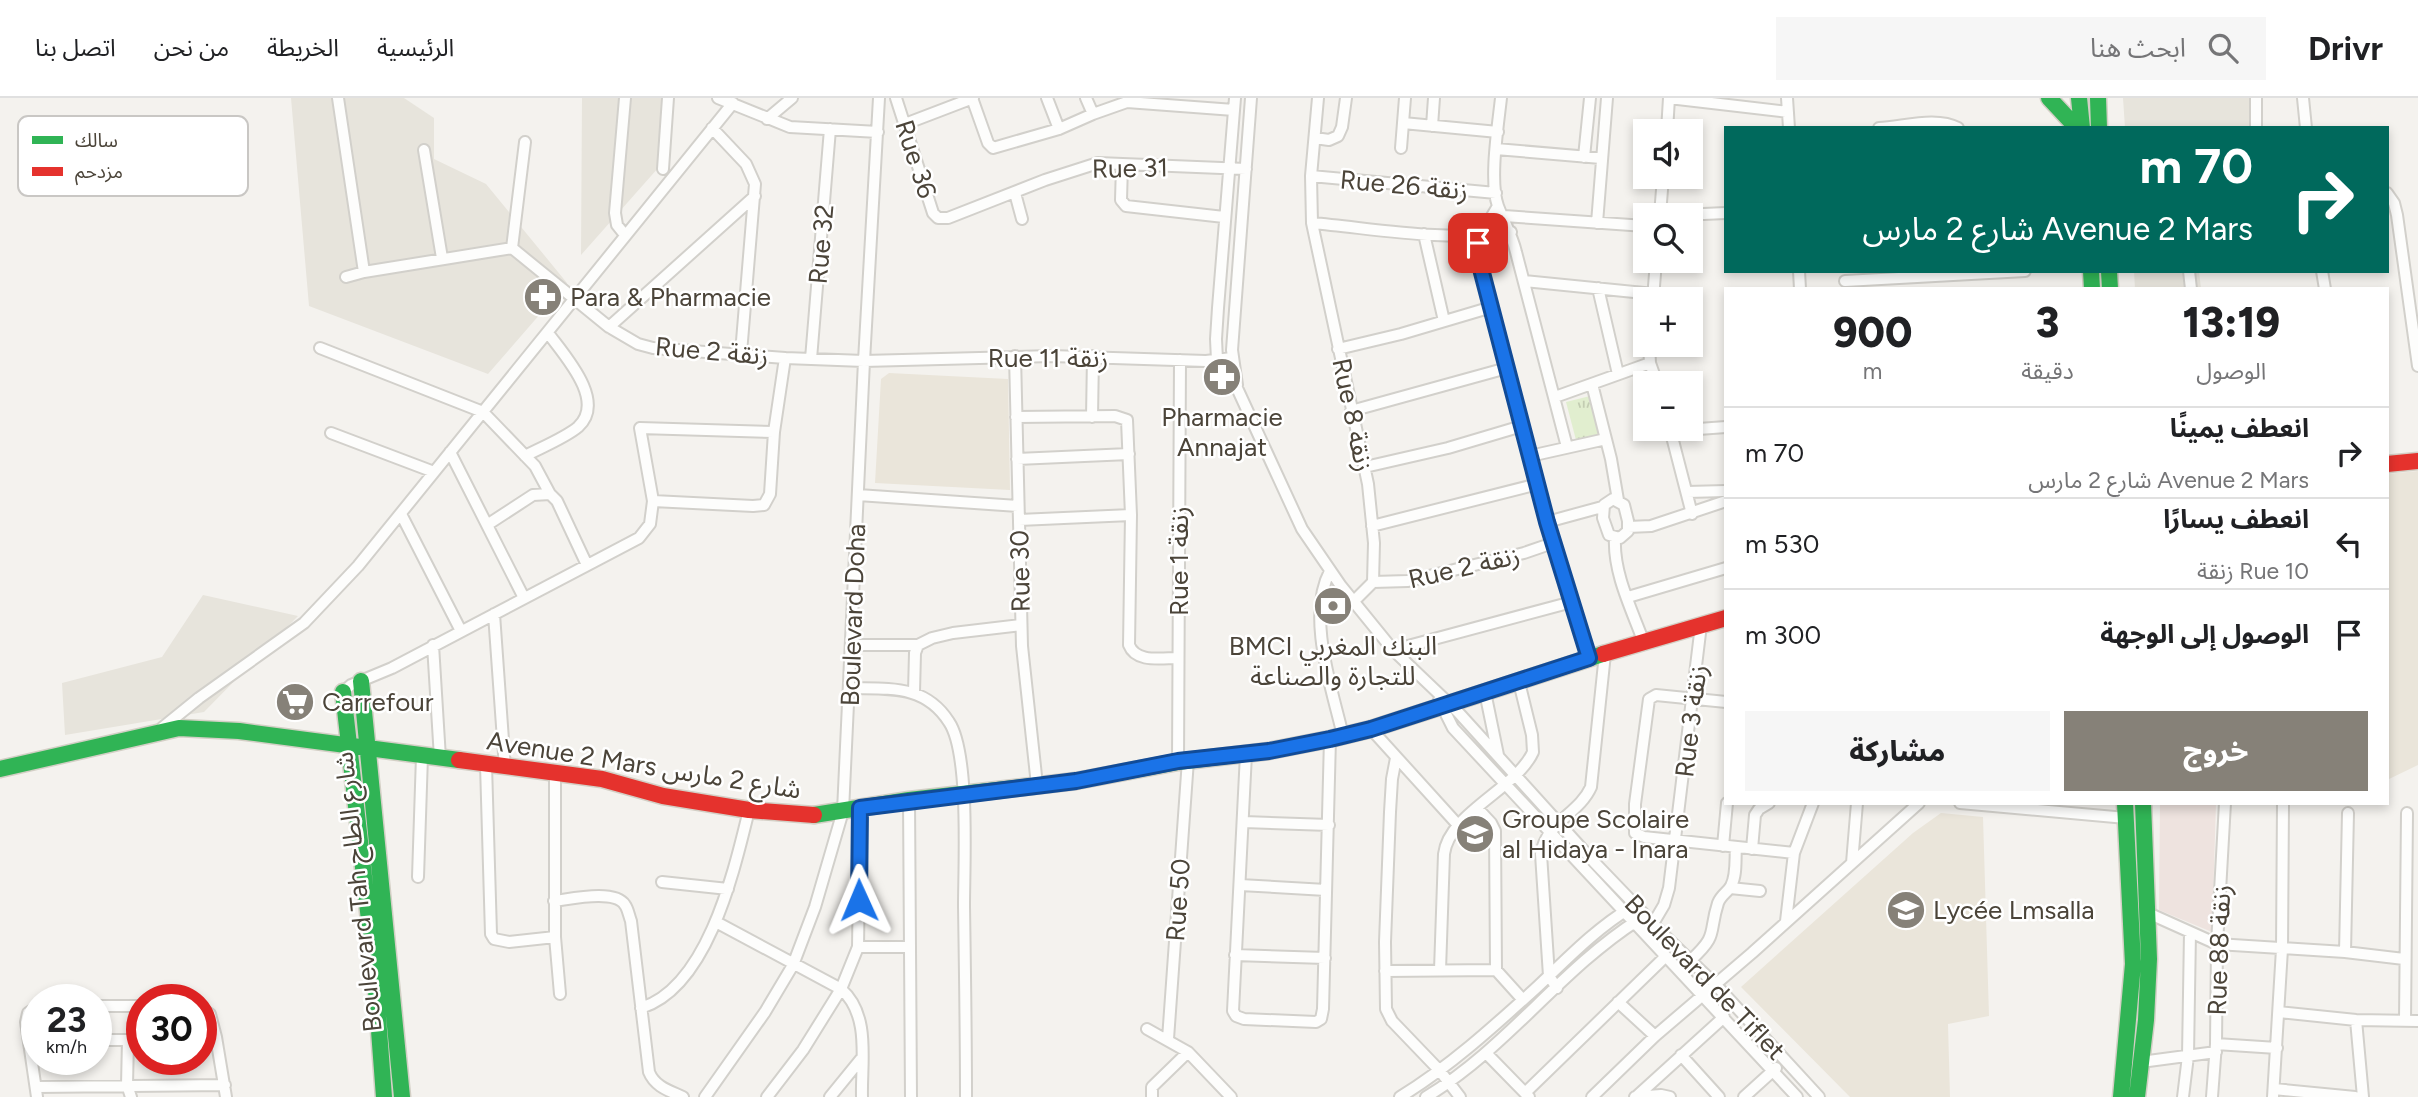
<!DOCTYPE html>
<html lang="ar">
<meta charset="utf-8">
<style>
body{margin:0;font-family:Figtree,"Noto Sans Arabic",sans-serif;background:#f6f6f6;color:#202124;direction:rtl;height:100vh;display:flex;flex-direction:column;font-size:26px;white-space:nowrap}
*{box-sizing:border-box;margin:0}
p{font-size:23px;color:#757577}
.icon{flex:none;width:38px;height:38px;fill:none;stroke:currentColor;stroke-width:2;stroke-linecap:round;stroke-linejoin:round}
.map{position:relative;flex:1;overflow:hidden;direction:ltr}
.details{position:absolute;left:1724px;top:189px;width:665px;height:518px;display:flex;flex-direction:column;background:#fff;border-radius:0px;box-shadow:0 4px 10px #0003;direction:rtl}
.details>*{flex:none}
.hud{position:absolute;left:1724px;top:28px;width:665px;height:147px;border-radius:0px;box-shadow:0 4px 10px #0003;direction:rtl;background:#00695c;color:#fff;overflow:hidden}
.fabs{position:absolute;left:1633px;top:21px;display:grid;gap:14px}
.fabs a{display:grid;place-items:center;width:70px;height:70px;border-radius:0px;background:#fff;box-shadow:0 4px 10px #0003;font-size:35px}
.speed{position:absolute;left:21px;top:886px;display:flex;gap:14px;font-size:35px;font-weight:700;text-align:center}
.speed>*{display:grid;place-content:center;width:91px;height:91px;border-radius:50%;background:#fff;box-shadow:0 4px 10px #0003;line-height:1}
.speed small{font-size:18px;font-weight:400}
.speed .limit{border:10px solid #d22;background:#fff;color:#111}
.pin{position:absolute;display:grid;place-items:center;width:60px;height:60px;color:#fff;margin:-30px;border-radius:14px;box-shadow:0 4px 10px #0006}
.me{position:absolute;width:77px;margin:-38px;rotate:359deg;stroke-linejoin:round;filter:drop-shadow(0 0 5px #0008)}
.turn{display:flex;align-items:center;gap:24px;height:147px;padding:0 21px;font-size:32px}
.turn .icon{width:91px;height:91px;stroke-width:2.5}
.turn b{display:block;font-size:49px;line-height:60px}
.eta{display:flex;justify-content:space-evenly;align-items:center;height:119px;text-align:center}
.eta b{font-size:42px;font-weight:800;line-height:49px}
.button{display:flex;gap:14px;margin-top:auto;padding:14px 21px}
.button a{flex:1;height:80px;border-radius:0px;background:#868178;color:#fff;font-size:28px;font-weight:800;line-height:80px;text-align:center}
.button a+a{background:#f6f6f6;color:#202124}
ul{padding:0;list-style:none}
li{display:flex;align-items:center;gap:21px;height:91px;padding:0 21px;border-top:2px solid #e0e0e0}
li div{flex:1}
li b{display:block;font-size:26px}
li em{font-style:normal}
header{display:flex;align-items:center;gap:42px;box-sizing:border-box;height:98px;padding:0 35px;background:#fff;border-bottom:2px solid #e0e0e0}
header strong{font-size:33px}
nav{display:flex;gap:38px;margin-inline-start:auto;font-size:24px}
.search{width:490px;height:63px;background:#f6f6f6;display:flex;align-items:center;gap:18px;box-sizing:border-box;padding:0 24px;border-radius:0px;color:#757577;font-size:26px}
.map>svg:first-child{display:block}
</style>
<header>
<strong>Drivr</strong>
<div class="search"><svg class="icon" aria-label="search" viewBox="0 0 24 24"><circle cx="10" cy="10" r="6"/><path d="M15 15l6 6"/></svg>ابحث هنا</div>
<nav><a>الرئيسية</a><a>الخريطة</a><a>من نحن</a><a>اتصل بنا</a></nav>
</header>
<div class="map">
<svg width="2418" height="999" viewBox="0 0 2418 999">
<defs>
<pattern id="park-tufts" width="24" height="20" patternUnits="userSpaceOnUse" patternTransform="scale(1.75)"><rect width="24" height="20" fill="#e1eecf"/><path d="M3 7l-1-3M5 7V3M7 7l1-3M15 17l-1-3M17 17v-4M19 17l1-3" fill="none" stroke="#c3cdb2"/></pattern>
</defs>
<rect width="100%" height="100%" fill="#f4f2ee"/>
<path fill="#e7e4dc" d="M291,0H404L434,20V61L486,86L567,185L488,276L309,208Z
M582,0H670L659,69L581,157Z
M2123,0H2252L2251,30H2125Z
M2134,173H2199L2201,191H2135Z
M203,497L298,518L204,614L65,637L62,585L162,559Z"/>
<path fill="#eae5da" d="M889,275L1008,281L1010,392L875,385L881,281Z
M2418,373V667L2387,682V376Z
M1941,715L1983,719L1989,918L1948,926L1950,999H1850L1741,889L1913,735Z"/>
<path fill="#eee3df" d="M2160,705H2216L2212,834L2159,812Z"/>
<path fill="url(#park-tufts)" d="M1590,298L1599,336L1576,342L1566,304Z"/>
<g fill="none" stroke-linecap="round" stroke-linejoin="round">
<g stroke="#d2d0cb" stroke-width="14">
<path id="street" d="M338,0L364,174L512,150L609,229L638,246L653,250L785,260L864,263L1051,258L1206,263L1232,260
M718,0L790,29L878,34
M896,0L933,115L938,120H948L1045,82L1098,65L1246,71
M972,0L988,45L993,50L1059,31L1093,16L1127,4L1234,12
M1047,0L1059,31
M1086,0L1093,16
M1235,0L1218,210L1216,241L1217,262L1237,290L1302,431L1341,488L1393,552L1458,614L1594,764L1666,839L1716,887L1819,999
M1318,0L1311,78L1312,125L1368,386L1374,445L1373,484L1354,503
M1405,0L1403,25L1498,34
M1501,0C1498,28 1489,83 1498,108C1504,124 1512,137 1516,154L1567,349
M1669,0L1788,14
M1787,0L1789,30
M2303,0L2306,30
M767,21L792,0
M905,26L973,0
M1432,28L1434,0
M712,30L746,66L755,86L741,255
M1879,30C1903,29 1936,18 1958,30
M2256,30V0
M1667,33L1669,0
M1315,40L1329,42L1338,38L1342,29L1346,0
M1401,50L1403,25
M1496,51L1601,60
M424,52L442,160
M1584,59L1590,0
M1122,67L1121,102L1126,108L1224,119
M663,71L668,0
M1311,78L1496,95
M1015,95L1022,121
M2387,95L2394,105L2397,117L2418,268
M1498,108L1480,138L1478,159L1547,424L1589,560
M1660,117L1663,79
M1681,117L1726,115
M1504,118L1645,128
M1312,125C1378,131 1445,144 1511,134
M1597,125L1607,0
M1424,136L1444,223
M625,137L617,127L615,115L625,0
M512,150L525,44
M1799,173L1800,191
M2189,173L2191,191
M2322,173L2325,191
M346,179L364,174
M1524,183L1654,196
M1845,183L2025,173
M1598,190L1618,276
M1653,201L1656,163
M609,229L755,98
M1649,247L1650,265L1657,285
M320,250L483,314L535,368L550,396
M1338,251L1401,236L1492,209
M1015,258L1022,548L1037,687
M811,261L830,31
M1592,286L1611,361L1618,402
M1237,287L1232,252L1251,0
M1555,299L1650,265
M1351,313L1507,270
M1016,319L1115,318L1127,322L1131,417L1129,547C1136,565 1161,560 1178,560
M1092,319L1093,258
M1670,331L1692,416
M1671,333L1726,329
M331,335L434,374
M450,354L524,500
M525,358C540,350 565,340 578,329C607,303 564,257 548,235
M1530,358L1606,341
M1017,361L1129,356
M1365,369L1448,350L1522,328
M1687,394L1726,393
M858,397L1018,408
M1613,401L1624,407L1628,423V433L1620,440L1609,437L1603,420L1604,407Z
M653,403L753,408L764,407L770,396L774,334L785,260
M401,416L461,533
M1019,422L1131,417
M1547,424L1602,409
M487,427L533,397L550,396L557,403L587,467
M1372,428L1538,386
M1628,429L1651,428L1726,403
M1615,440C1613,475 1632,512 1644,545
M1330,473C1306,518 1332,590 1343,638
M1373,484L1408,483L1524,455L1553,445
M1628,499L1726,470
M494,516L505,670
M433,547L440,660
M852,547H918L932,540L953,535L1021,527
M1393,552L1572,504
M850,590C888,591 925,586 949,624C970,655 964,767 964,808C965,872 966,935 966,999
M343,594L351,587L392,570L639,440L650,426L653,403L640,330L774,334
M914,594L915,555L918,547
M1485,594L1498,657
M1439,602L1453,630L1797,999
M1726,604L1656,597L1649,601L1635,706V735L1644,739L1794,755
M162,630L199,600L304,525L358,468L733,5
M1371,631L1458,727
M1246,656L1233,913L1236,918L1244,921L1316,924L1321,921L1323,911L1330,641
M1396,660L1392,681L1390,714L1385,844L1386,911L1392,923L1440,973L1460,999
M1178,664L1180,262
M486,667L491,836L494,841L509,844L555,839
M555,676V839L560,896
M909,702L911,999
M1960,705L2126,720
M860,710L858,849L841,891C871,917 861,964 862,999
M1477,710L1491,725L1495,733L1496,872
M1244,724L1329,727
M1723,748L1727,705
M1752,751L1755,717L1759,711L1769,705
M1852,765L1857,705
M418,779L422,658
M662,784L728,791
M1240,787L1326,792
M1730,790L1760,793
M554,803C571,801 615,791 625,807C628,811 629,818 631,823L649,974C655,989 670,993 683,999
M2148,815L2217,846L2345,854L2404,861
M1786,823L1794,755L1813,705
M716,824L841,891L803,952L767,999
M1651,829L1664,807L1669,790L1701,527
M858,849H909
M2345,854L2348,715
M1235,857L1325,860
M1691,862C1719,836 1708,836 1718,805C1721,797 1728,794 1731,788C1737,777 1735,761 1736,749
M1440,872L1444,756C1449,715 1516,691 1533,654L1532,637L1519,584
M1496,872L1523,902
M1385,873L1496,872
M1557,890L1549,878L1541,756C1546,724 1579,716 1591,689L1605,556
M1618,904L1655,938
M96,908H142
M641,910C708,889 734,773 749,712
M201,911L210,916L216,939L226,999
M2279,914L2356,922L2418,923
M2356,922L2363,999
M2405,923L2407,715
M1147,931L1188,954L1231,999
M201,940L216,939
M1168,941L1188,662
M96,942H128
M2216,946L2277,950
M1486,955L1529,999
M1681,957L1719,999
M2141,964L2216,954
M37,989L225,987
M2274,991L2355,999
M1525,995L1665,859
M37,999L26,924L28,915L37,909
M131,999L127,987L128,942L142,941
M705,999L765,914L793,867L815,809L843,713L864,263L879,0
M830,999L861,961
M1152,999V989L1188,954
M1400,999C1449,969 1492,930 1535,891C1565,863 1594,832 1630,810
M1426,999C1506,951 1560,872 1638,822
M1592,999L1655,938L1752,855L1919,705
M1635,999L1661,997L1670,999
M1636,999L1724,919
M1744,999L1776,970
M2183,999L2188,958L2190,834
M2212,999L2216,946L2217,846L2225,705
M2273,999L2282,851L2283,705"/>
</g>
<g stroke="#d3cfc5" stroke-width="19">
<path id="fast" d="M2049,0L2077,30
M2079,0L2082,30
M2098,0L2099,30
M2091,173L2092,191
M2109,173L2110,191
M361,583L402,999
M343,594L374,866L384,999
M0,671L179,630L239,633L459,662
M814,717L909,702L1076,683L1178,664L1269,653L1330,641L1371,631L1603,556
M2121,999L2133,866L2125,705
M2137,999L2146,922L2149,861L2143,705"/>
</g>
<g stroke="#d3cfc5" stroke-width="19">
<path id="jam" d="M2387,366L2418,363
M1603,556L1726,520
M459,662L602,681L663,698L749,712L814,717"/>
</g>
<use href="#street" stroke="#fdfdfc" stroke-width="10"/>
<use href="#fast" stroke="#30b455" stroke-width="16"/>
<use href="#jam" stroke="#e5322d" stroke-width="16"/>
</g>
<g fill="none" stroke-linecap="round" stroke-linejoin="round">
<g stroke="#114b97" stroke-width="18">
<path id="route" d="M859,802L860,710L1076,683L1178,663L1269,653L1330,641L1371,631L1589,560L1547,424L1480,167L1478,145"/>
</g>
<use href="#route" stroke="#1a73e8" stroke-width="12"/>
</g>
<defs>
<g id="pharmacy-disc" transform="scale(2.0125)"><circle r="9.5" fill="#868178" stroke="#fff"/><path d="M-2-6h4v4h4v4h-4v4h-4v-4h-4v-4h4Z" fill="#fff"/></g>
<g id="bank-disc" transform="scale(2.0125)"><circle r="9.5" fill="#868178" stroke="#fff"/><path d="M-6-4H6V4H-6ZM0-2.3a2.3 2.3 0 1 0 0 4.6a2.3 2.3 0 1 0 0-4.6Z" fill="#fff"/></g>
<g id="supermarket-disc" transform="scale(2.0125)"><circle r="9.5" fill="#868178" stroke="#fff"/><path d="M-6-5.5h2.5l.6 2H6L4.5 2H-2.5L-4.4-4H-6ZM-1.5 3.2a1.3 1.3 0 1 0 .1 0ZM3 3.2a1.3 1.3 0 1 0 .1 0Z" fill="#fff"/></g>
<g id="school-disc" transform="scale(2.0125)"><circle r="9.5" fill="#868178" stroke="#fff"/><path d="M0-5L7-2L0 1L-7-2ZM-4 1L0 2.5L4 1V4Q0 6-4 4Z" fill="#fff"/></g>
</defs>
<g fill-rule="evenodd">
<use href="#pharmacy-disc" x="543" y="199"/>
<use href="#pharmacy-disc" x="1222" y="279"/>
<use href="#bank-disc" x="1333" y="508"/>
<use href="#supermarket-disc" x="295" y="604"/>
<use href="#school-disc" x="1475" y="736"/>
<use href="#school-disc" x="1906" y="812"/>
</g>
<g text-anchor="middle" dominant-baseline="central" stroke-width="5" stroke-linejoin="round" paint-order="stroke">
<g font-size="26" fill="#4b4439" stroke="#fff">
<text transform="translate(916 61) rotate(72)">Rue 36</text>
<text transform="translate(1130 70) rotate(-1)">Rue 31</text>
<text transform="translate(1404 87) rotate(5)">Rue 26 زنقة</text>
<text transform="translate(821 146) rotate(-85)">Rue 32</text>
<text transform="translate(712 253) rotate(5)">Rue 2 زنقة</text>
<text x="1048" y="260">Rue 11 زنقة</text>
<text transform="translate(1353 317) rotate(78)">Rue 8 زنقة</text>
<text transform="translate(1179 463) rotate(-90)">Rue 1 زنقة</text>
<text transform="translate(1464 469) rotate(-13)">Rue 2 زنقة</text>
<text transform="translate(1020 473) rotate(-91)">Rue 30</text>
<text transform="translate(853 517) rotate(-88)">Boulevard Doha</text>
<text transform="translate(1691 623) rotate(-83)">Rue 3 زنقة</text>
<text transform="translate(644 667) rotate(9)">Avenue 2 Mars شارع 2 مارس</text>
<text transform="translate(358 794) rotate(-96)">Boulevard Tah شارع الطاح</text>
<text transform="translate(1178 802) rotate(-86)">Rue 50</text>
<text transform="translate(2219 852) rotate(-88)">Rue 88 زنقة</text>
<text transform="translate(1705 879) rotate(46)">Boulevard de Tiflet</text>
</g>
<g font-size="26" fill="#4b4439" stroke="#fff" text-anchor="start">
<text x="570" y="199">Para &amp; Pharmacie</text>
<text x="1222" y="319" text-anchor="middle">Pharmacie<tspan x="1222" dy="30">Annajat</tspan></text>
<text x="1333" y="548" text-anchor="middle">BMCI البنك المغربي<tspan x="1333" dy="30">للتجارة والصناعة</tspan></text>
<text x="322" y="604">Carrefour</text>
<text x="1502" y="721">Groupe Scolaire<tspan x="1502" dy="30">al Hidaya - Inara</tspan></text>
<text x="1933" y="812">Lycée Lmsalla</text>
</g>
</g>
<rect x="18" y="18" width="230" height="80" rx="10" fill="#fff" stroke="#c9c7c4" stroke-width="2"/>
<rect x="32" y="38" width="31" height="8" fill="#30b455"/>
<rect x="32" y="69" width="31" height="9" fill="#e5322d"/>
<g font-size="19" fill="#4b4439">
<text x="75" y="49">سالك</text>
<text x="75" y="80">مزدحم</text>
</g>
</svg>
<div class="fabs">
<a><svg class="icon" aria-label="sound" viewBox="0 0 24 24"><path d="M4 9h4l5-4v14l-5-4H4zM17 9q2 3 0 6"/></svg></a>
<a><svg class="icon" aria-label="search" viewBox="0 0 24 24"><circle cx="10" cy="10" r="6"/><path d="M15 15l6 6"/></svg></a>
<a>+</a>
<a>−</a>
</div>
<div class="speed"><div>23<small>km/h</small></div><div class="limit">30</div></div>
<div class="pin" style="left:1478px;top:145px;background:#d93025"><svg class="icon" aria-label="arrive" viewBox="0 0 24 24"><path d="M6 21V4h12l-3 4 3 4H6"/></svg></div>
<svg class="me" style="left:859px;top:802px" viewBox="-20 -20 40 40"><path d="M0-17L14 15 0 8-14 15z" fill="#1a73e8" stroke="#fff" stroke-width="4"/></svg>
<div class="hud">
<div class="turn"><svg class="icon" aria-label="right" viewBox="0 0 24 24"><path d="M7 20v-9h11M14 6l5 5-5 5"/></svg><div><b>70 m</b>Avenue 2 Mars شارع 2 مارس</div></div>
</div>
<section class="details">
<div class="eta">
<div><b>13:19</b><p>الوصول</p></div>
<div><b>3</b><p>دقيقة</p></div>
<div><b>900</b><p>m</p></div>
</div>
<ul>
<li><svg class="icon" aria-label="right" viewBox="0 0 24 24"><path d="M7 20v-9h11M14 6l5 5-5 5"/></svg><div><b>انعطف يمينًا</b><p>Avenue 2 Mars شارع 2 مارس</p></div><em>70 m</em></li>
<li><svg class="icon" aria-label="left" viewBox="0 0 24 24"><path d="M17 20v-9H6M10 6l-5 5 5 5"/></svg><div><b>انعطف يسارًا</b><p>Rue 10 زنقة</p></div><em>530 m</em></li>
<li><svg class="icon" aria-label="arrive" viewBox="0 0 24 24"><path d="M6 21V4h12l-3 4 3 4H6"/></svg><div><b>الوصول إلى الوجهة</b></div><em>300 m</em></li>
</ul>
<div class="button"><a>خروج</a><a>مشاركة</a></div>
</section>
</div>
